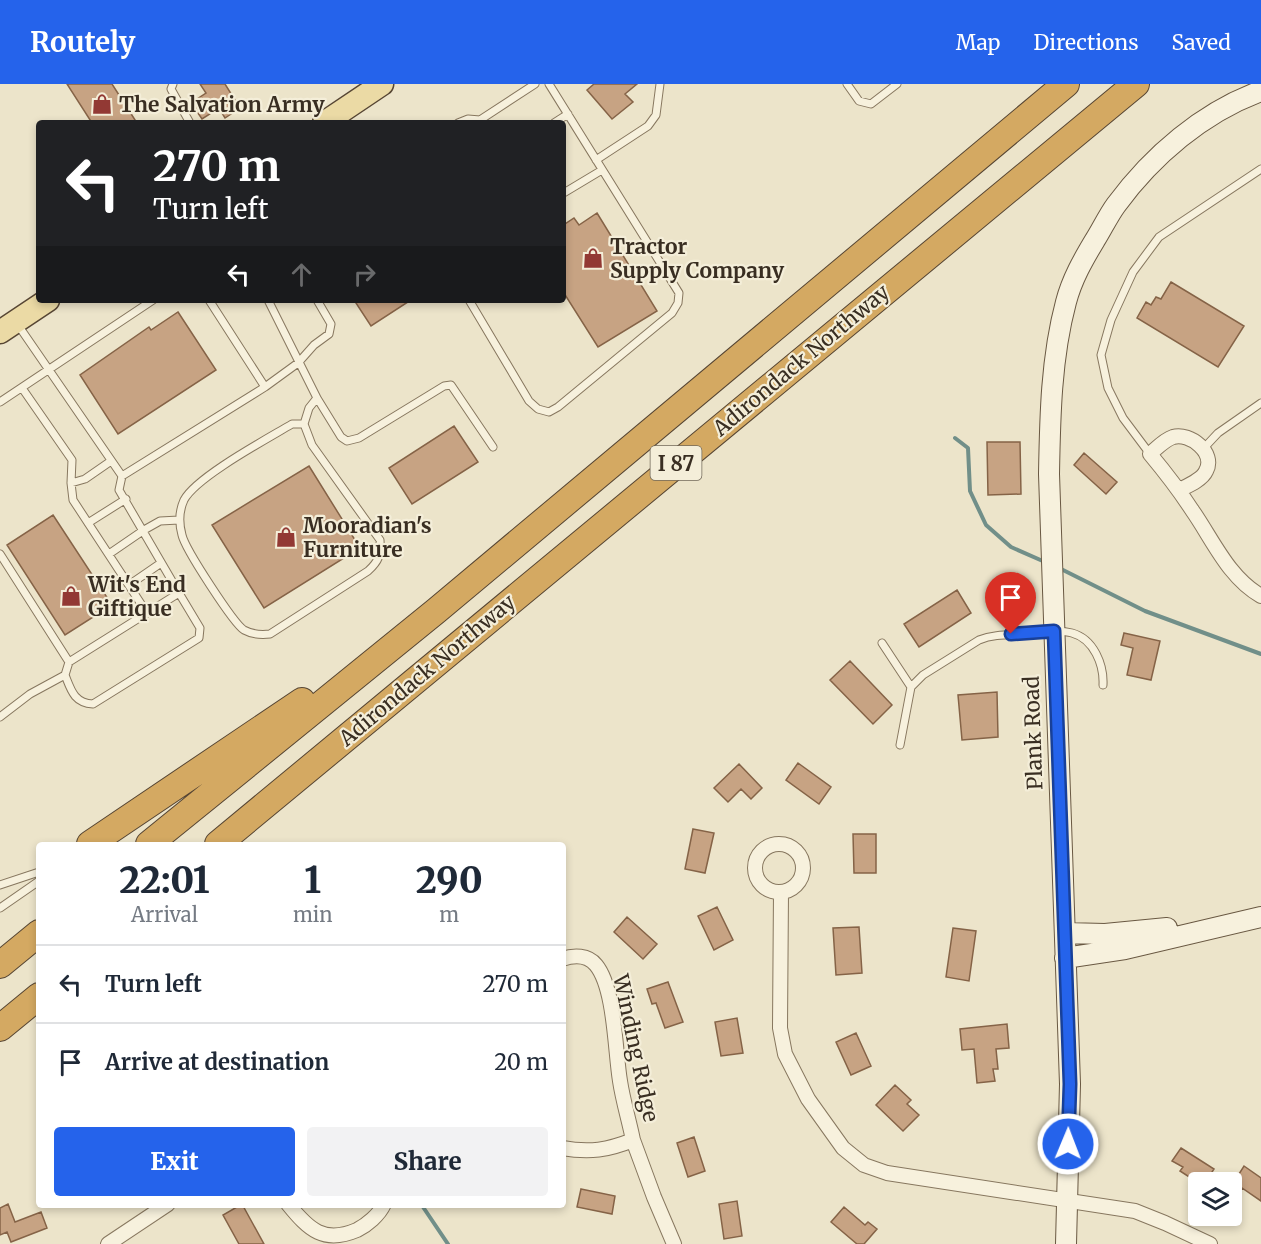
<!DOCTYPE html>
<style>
body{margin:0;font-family:Merriweather,serif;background:#f2f2f3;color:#1f2937;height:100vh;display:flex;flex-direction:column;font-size:22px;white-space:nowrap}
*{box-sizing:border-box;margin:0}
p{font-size:20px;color:#747a83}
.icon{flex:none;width:33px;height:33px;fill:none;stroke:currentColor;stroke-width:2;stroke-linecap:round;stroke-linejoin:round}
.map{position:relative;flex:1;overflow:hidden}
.details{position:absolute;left:36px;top:758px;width:530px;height:366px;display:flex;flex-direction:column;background:#fff;border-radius:6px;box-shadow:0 3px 9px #0003}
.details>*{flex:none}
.guide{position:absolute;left:36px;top:36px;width:530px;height:183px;border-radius:6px;box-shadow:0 3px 9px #0003;background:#202124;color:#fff;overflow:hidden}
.fabs{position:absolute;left:1188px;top:1088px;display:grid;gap:12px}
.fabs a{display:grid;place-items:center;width:54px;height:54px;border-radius:6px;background:#fff;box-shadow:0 3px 9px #0003;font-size:30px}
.pin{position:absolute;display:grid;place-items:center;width:51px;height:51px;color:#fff;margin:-62px -26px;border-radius:50% 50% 50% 0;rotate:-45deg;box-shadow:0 0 6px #0007}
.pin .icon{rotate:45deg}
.me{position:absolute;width:66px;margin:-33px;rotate:1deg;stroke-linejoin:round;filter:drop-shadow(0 0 4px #0008)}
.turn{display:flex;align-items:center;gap:21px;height:126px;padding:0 18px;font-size:27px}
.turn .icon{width:78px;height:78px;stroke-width:2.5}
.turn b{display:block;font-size:42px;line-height:51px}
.lanes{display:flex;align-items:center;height:57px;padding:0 18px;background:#0003;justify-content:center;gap:30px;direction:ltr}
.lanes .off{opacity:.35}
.eta{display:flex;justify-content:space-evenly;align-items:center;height:102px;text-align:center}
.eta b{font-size:36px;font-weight:800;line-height:42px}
.primary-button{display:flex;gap:12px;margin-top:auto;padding:12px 18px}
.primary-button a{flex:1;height:69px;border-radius:6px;background:#2563eb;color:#fff;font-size:24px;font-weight:800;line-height:69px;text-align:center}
.primary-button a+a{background:#f2f2f3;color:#1f2937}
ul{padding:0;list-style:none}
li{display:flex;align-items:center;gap:18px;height:78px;padding:0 18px;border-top:2px solid #e0e1e3}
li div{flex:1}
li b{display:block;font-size:22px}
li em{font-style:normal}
header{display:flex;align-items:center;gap:36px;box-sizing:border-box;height:84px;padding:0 30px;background:#2563eb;color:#fff}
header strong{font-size:28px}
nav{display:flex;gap:33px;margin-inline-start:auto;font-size:21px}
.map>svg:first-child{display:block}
</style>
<header>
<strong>Routely</strong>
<nav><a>Map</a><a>Directions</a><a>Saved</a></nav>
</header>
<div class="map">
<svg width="1261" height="1160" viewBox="0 0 1261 1160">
<rect width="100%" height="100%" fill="#ece4ca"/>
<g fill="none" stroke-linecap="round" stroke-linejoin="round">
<path stroke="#718f89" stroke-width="4" d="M955,354L968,364L970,407L986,441L1011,463L1045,478
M1057,483L1145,527L1261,570
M421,1120L448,1160"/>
</g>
<path fill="#c7a383" stroke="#856347" stroke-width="1.5" d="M67,0H112L137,39H92Z
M200,0H225L240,24L225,34L219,24L202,35L191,19L206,9Z
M594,0H637L625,10L633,18L612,35L587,6Z
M597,129L657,227L598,263L562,206V142L574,134L579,141Z
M1171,198L1244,242L1218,283L1137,234L1146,218L1151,221L1156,213L1161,215Z
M354,216H411L371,242Z
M178,228L216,286L118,350L80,291L149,243L151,246Z
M454,342L478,378L412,420L389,384Z
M987,358H1020L1021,410L988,411Z
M1084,369L1117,398L1106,410L1074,381Z
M309,382L360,464L264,524L212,441Z
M53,431L112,521L65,551L7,461Z
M957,506L971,529L919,563L904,540Z
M1124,549L1160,557L1151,596L1127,591L1133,564L1121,561Z
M850,577L892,621L873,640L830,596Z
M997,608L998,653L962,656L958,611Z
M798,679L831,703L819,720L786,696Z
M739,680L762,704L751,715L741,705L728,718L714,704Z
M693,745L714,749L705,789L685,785Z
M853,750H876V789H854Z
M717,823L733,856L714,866L698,832Z
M627,833L657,860L643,875L614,848Z
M859,843L862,889L836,891L833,844Z
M953,844L976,847L969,897L946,893Z
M668,898L683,938L665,944L656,919L652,920L647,905Z
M737,934L743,969L721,972L715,938Z
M1007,940L1009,964L996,965L998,985H993L995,997L977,999L974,965L962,966L960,945Z
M856,949L871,982L851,991L836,958Z
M895,1001L911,1016L907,1020L919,1031L903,1047L876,1021Z
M694,1053L705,1087L688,1093L677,1059Z
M1181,1064L1214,1085L1212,1088L1227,1098H1197L1180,1087L1183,1083L1172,1077Z
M1244,1082L1261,1094V1117L1242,1104L1232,1120V1101Z
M581,1105L615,1112L612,1130L577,1123Z
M737,1117L742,1152L724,1155L719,1120Z
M8,1120L15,1138L41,1128L47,1144L11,1158L7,1148L0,1151V1124Z
M242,1120L264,1160H239L223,1131Z
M844,1123L865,1141L868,1138L877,1145L864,1160H857L831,1138Z"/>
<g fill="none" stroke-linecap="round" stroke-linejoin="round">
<g stroke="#87775f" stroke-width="9">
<path id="lane" d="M173,0L171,5L190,39
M847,0L859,17L871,20L897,0
M458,39L468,35L480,36
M482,39L480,36L535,0
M554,39L568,30
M596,76L648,42L656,31L660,0
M562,110L602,86
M209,216L265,303
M268,216L317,314L309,324L304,340
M469,216L529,317L538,325L549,328L558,323L672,229L678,219L679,209L549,0
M22,304L72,376L71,399L73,416L147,529
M317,314L341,353L347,357L359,354L444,302L451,301L493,363
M0,318L153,216
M292,340H304L312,361L380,456C381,471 379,477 368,487L270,550C261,551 253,551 244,546C234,540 185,465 182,451C179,440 179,427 184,416C196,393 267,355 292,340Z
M1203,365L1218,349L1261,319
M1150,370L1123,334L1108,304L1101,271L1111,236L1133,188L1159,153L1261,85
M122,392L265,303L298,279L314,261L329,250L331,240L317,216
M71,399L85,395L111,377
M88,439L126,415
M0,470L69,578L179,509L119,406L122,392L18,241
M109,470L144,446L160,437L179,436
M129,501L161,479
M882,559L911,603
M69,578L65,591C71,606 74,619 93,620L199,554L200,544L179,509
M0,633L30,610L65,591
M900,661L911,603L923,591L979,556C994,550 1009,551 1025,550C1041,549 1057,545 1072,549C1094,555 1104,581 1103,601
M0,801L39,788
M0,824L39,797"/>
</g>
<g stroke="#87775f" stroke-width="16">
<path id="street" d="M1179,406C1187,402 1202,396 1206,387C1216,369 1190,348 1173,353C1164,356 1157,364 1150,370C1165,388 1179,406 1192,426C1213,456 1228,493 1261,512
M755 784a24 24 0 1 1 48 0a24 24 0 1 1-48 0Z
M781,808L780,944L785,970L808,1015L843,1064L864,1081L887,1089L1135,1127L1165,1139L1210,1160
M562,875C574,871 588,871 596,881C615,904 615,967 620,997C623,1017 629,1036 633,1056C608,1066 590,1069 562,1064
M633,1056L654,1113L674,1160
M288,1120C309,1146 324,1160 357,1146C367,1141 379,1131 384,1120
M108,1160L168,1120"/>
</g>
<g stroke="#695842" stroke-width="22">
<path id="secondary" d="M1065,849L1105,850L1167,844
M1065,874L1125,865L1261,833
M1066,1160L1070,1000L1049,390C1050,333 1051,274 1066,218C1072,195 1083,176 1095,156C1102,145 1108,132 1116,121C1152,72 1203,28 1261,7"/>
</g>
<g stroke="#564533" stroke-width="25">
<path id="primary" d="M324,39L382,0
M0,248L48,216"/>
</g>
<g stroke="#564533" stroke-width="28">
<path id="highway" d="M90,760L302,617
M149,760L436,527L1066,0
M218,760L1136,0
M0,881L39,849
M0,944L39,912"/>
</g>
<use href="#lane" stroke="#f7f1dd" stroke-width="7"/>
<use href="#street" stroke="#f7f1dd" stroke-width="14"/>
<use href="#secondary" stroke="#f7f1dd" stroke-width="20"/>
<use href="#primary" stroke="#ebdaa5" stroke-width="22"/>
<use href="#highway" stroke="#d4a962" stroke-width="26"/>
</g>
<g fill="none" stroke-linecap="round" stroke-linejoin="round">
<g stroke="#184099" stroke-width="15">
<path id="route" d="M1011,550L1054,547L1070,1000L1068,1060"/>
</g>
<use href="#route" stroke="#2563eb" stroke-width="10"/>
</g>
<defs>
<g id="shop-bare" transform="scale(1.62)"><path d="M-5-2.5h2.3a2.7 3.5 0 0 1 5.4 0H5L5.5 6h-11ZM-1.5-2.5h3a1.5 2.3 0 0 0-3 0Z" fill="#923934" stroke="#f4eed9" stroke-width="2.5" paint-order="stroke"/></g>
</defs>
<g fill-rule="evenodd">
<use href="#shop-bare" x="102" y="20"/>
<use href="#shop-bare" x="593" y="174"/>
<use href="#shop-bare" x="286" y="453"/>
<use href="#shop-bare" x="71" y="512"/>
</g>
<g text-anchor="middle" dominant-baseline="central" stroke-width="4.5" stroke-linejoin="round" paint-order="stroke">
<rect fill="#f4eed9" stroke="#716859" stroke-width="1.5" x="650.5" y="362" width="51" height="34" rx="4.5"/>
<g font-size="20" font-weight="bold" fill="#392e22">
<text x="676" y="379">I 87</text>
</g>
<g font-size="21" font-weight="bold" fill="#392e22" stroke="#f4eed9" text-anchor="start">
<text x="119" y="20">The Salvation Army</text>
<text x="610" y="162">Tractor<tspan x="610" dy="24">Supply Company</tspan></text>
<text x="303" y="441">Mooradian's<tspan x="303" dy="24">Furniture</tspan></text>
<text x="88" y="500">Wit's End<tspan x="88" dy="24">Giftique</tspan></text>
</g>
<g font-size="21" fill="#392e22" stroke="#f4eed9">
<text transform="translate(801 276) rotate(-40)">Adirondack Northway</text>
<text transform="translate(427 586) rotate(-40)">Adirondack Northway</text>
<text transform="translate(1033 649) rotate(-92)">Plank Road</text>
<text transform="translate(636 964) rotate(78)">Winding Ridge</text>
</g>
</g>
</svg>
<div class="fabs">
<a><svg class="icon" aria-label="layers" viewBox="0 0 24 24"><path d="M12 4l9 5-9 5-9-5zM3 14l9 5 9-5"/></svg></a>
</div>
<div class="pin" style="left:1011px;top:550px;background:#d93025"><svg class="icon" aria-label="arrive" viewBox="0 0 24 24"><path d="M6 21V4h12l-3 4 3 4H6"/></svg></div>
<svg class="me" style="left:1068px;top:1060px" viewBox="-20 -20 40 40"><circle r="17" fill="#2563eb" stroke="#fff" stroke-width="3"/><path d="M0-11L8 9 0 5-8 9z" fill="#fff"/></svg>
<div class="guide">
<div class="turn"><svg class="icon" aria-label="left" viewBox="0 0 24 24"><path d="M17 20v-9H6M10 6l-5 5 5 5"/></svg><div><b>270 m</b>Turn left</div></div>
<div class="lanes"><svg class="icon" aria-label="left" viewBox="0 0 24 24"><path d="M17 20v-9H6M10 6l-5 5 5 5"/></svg><svg class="icon off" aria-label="ahead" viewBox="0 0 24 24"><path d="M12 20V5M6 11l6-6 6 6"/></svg><svg class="icon off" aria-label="right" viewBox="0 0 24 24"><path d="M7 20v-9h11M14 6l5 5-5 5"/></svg></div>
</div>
<section class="details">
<div class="eta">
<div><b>22:01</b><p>Arrival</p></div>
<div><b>1</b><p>min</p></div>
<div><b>290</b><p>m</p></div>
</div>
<ul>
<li><svg class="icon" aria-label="left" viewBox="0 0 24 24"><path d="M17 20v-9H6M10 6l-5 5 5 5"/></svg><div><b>Turn left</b></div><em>270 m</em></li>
<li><svg class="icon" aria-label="arrive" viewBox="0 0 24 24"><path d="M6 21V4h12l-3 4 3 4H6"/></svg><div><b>Arrive at destination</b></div><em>20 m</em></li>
</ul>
<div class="primary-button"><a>Exit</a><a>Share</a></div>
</section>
</div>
